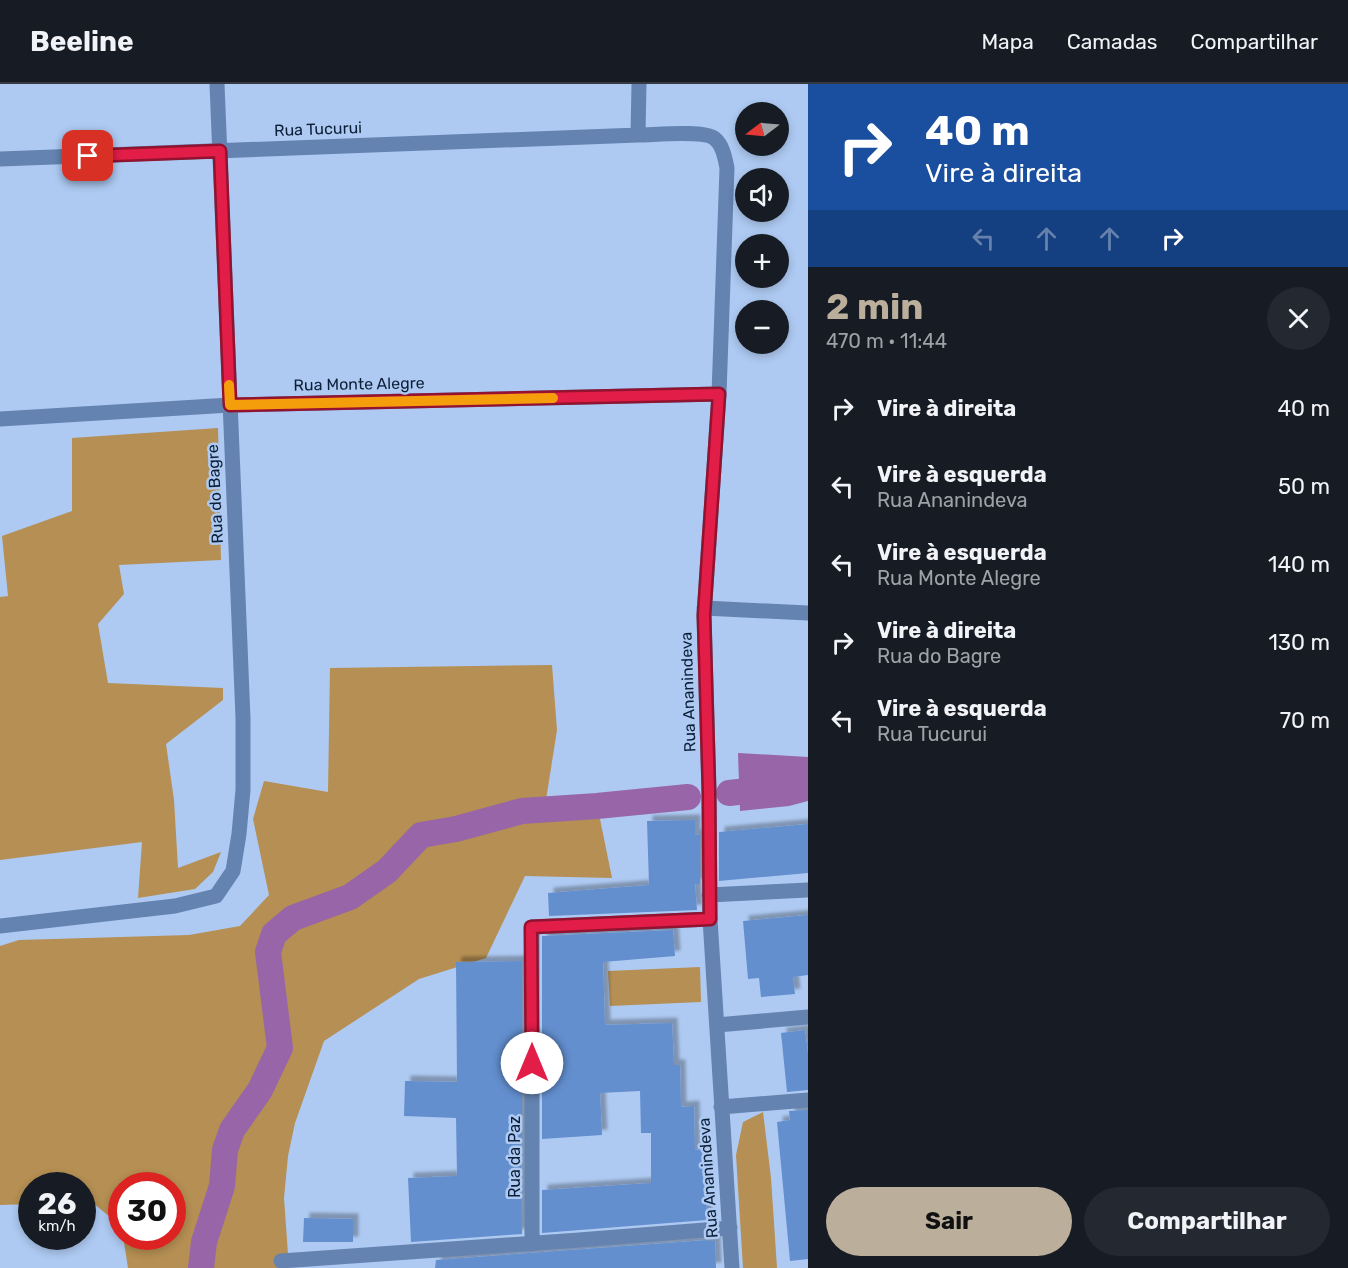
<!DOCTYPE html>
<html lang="pt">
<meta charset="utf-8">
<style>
body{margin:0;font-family:Rubik,sans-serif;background:#242831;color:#f1f3f6;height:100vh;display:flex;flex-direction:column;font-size:22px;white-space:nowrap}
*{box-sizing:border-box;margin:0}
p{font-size:20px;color:#9ea1a6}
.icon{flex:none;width:33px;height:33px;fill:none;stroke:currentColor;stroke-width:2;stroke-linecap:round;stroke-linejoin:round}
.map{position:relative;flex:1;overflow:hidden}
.panel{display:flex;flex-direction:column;background:#171b24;width:540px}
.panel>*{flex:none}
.hud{background:#1a4fa0;color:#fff;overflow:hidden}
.needle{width:39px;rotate:254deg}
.tools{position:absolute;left:735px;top:18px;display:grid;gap:12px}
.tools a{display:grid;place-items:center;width:54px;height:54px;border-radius:50%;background:#171b24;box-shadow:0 3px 9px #0003;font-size:30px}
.speed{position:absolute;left:18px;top:1088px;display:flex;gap:12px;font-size:30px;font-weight:700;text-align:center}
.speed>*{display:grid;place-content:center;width:78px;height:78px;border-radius:50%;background:#171b24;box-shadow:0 3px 9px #0003;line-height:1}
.speed small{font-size:15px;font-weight:400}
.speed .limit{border:9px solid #d22;background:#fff;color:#111}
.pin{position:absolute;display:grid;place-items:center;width:51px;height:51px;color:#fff;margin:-26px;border-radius:12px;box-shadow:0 3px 9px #0006}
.me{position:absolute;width:66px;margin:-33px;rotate:0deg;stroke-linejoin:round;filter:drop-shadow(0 0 4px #0008)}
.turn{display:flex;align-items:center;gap:21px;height:126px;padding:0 18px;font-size:27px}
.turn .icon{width:78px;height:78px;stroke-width:2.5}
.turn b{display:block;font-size:42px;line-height:51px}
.lanes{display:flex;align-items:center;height:57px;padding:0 18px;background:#0003;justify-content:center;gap:30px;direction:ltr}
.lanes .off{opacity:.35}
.round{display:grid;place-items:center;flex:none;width:63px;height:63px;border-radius:32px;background:#242831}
.summary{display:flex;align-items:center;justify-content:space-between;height:102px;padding:0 18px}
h1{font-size:36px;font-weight:700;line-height:45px;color:#bbaf9c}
.button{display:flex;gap:12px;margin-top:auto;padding:12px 18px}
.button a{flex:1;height:69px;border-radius:36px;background:#bbaf9c;color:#111;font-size:24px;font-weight:700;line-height:69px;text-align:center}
.button a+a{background:#242831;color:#f1f3f6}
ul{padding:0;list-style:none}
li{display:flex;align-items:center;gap:18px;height:78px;padding:0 18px}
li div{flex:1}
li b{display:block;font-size:22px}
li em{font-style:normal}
header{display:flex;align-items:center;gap:36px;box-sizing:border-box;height:84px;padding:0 30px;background:#171b24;border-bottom:2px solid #363941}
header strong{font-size:28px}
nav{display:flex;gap:33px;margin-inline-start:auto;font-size:21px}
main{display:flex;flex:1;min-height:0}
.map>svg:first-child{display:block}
</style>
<header>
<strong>Beeline</strong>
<nav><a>Mapa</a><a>Camadas</a><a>Compartilhar</a></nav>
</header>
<main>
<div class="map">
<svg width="808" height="1184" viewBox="0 0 808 1184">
<defs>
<filter id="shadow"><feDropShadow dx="5.5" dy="-5.5" stdDeviation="1.5" flood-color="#0004"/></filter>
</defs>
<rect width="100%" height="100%" fill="#aecaf2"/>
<path fill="#b58f53" d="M218,344L221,476L119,481L124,510L98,540L108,599L223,604V616L166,660L174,716L178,784L221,768L213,788L195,805L138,814L142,758L0,776V513L8,512L2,452L72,427V354Z
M552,581L557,646L543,735L599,730L612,794L525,792L486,874L419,895L324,957L295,1039L288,1072L284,1114L289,1184H128L123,1152H172V1101H122L121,1142L93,1119H83L82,1101H32L31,1120L0,1121V862L19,856L189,851L240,842L269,811L253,735L264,697L328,708L330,584Z
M700,883L701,918L610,922L608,887Z
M763,1028L771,1094L777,1184H743L736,1071L743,1038Z"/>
<path fill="#9765a8" d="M738,669L808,673V717L789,722L740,727Z"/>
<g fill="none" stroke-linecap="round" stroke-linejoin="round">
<path stroke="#9765a8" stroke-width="26" d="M729,709L774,704L808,697
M201,1184L204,1158L222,1102L225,1066L232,1046L260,1006L280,964L268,868L274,850L293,834L350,813L387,787L421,751L456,745L522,727L597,722L688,713"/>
</g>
<path fill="#638fcf" filter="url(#shadow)" d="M695,736V751L700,750V800H695L697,826L549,832L548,809L649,801L647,737Z
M808,740V789L719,797V748Z
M808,831V891L793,893L795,910L761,913L759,894L748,895L743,837Z
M673,846L675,872L603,878L605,941L672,939L674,981H680L681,1023L694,1022L695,1066L703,1065L706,1086L707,1136L542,1149V1106L651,1099V1049H641L640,1007L600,1009L602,1051L542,1055V852Z
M522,877V1056H521L522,1150L411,1158L408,1094L457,1092L456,1034L404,1032L405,997L457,998L456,878Z
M805,946L808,970V1006L787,1008L781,949Z
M808,1026V1175L790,1177L777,1038L790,1036L789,1027Z
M304,1134L353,1135V1158H303Z
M708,1156V1157H715L716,1184H435L436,1176Z"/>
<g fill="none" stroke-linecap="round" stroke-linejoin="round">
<path stroke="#6483b0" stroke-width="15" d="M532,843L710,835
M717,941L808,933"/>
<path stroke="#6483b0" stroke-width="15" d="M639,0L638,51C654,51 702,46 714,54C723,61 725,74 727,84L719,310L704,531L709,708L710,835L732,1184
M0,75L638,51
M0,335L230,321L719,310
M704,524L808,529
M709,811L808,806
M0,842L175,822L216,812L233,787L239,750L243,706V634L217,0
M532,843V1160
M721,1023L808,1016
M281,1177L579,1156L730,1144"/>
</g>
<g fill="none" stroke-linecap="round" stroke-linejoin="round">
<g stroke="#92132f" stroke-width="15">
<path id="route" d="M88,72L220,67L230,321L719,310L704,531L709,708L710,835L531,843L532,979"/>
</g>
<use href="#route" stroke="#e11d48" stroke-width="10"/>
<path stroke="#f59e0b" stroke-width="10" d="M229,301L230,321L553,314"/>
</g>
<g text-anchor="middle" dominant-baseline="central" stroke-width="5" stroke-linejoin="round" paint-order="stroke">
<g font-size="16" fill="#0d1f38" stroke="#aecaf2">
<text transform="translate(318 45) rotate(-2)">Rua Tucurui</text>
<text transform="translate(359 300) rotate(-1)">Rua Monte Alegre</text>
<text transform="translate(215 410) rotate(-93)">Rua do Bagre</text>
<text transform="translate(688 608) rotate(-92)">Rua Ananindeva</text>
<text transform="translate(514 1073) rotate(-90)">Rua da Paz</text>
<text transform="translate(708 1094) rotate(-94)">Rua Ananindeva</text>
</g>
</g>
</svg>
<div class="tools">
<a><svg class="needle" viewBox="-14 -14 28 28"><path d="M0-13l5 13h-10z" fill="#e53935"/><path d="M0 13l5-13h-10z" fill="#9ea1a6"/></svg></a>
<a><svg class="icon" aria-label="sound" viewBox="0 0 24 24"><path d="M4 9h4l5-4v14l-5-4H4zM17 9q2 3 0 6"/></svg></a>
<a>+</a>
<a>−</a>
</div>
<div class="speed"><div>26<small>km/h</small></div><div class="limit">30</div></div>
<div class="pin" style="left:88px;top:72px;background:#d93025"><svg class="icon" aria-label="arrive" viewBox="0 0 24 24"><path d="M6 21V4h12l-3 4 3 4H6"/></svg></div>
<svg class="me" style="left:532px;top:979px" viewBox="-20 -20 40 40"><circle r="19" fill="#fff"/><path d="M0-13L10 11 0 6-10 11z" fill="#e11d48"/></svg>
</div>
<section class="panel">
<div class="hud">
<div class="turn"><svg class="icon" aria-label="right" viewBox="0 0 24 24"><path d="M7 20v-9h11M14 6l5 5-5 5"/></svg><div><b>40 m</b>Vire à direita</div></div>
<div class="lanes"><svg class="icon off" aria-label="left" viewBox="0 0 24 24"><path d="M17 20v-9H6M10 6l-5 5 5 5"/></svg><svg class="icon off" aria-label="ahead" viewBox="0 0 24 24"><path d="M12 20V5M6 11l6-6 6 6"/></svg><svg class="icon off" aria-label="ahead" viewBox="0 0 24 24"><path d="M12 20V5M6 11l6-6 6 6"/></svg><svg class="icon" aria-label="right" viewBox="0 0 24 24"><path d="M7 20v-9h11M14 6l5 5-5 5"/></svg></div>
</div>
<div class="summary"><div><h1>2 min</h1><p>470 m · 11:44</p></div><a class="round"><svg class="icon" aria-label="close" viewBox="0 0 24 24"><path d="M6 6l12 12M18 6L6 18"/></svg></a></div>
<ul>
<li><svg class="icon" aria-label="right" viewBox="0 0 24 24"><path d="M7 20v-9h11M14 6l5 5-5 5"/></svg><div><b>Vire à direita</b></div><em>40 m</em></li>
<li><svg class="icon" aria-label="left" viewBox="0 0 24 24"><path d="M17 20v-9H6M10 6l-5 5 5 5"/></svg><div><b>Vire à esquerda</b><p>Rua Ananindeva</p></div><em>50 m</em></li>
<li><svg class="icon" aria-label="left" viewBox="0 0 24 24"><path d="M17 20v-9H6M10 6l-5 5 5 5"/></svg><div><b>Vire à esquerda</b><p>Rua Monte Alegre</p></div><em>140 m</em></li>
<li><svg class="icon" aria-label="right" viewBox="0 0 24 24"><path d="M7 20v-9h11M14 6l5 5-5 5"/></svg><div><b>Vire à direita</b><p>Rua do Bagre</p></div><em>130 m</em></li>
<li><svg class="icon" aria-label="left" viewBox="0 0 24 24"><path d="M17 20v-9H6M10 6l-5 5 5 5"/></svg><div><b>Vire à esquerda</b><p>Rua Tucurui</p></div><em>70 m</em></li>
</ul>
<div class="button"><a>Sair</a><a>Compartilhar</a></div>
</section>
</main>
